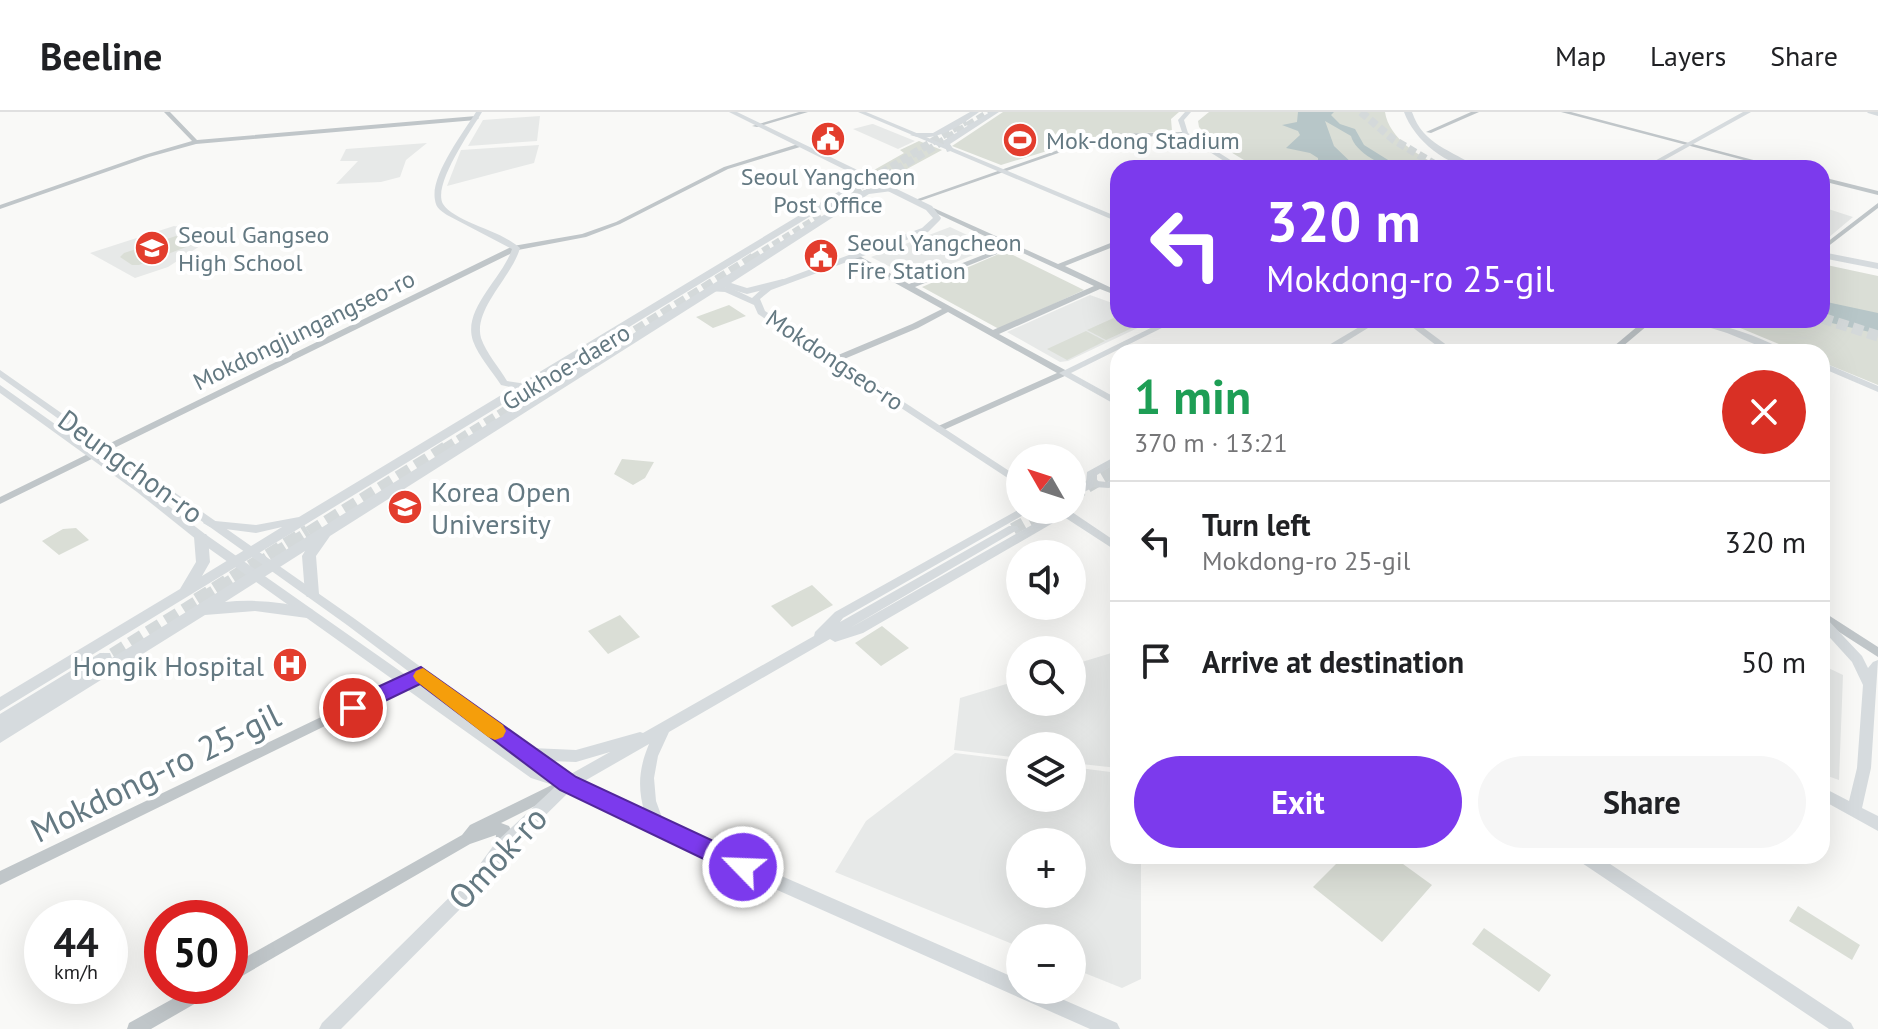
<!DOCTYPE html>
<meta charset="utf-8">
<style>
body{margin:0;font-family:"PT Sans",sans-serif;background:#f6f6f6;color:#202124;height:100vh;display:flex;flex-direction:column;font-size:30px;white-space:nowrap}
*{box-sizing:border-box;margin:0}
p{font-size:26px;color:#757577}
.icon{flex:none;width:44px;height:44px;fill:none;stroke:currentColor;stroke-width:2;stroke-linecap:round;stroke-linejoin:round}
.map{position:relative;flex:1;overflow:hidden}
.side{position:absolute;left:1110px;top:232px;width:720px;height:520px;display:flex;flex-direction:column;background:#fff;border-radius:24px;box-shadow:0 8px 32px #0002}
.side>*{flex:none}
.guide{position:absolute;left:1110px;top:48px;width:720px;height:168px;border-radius:24px;box-shadow:0 8px 32px #0002;background:#7c3aed;color:#fff;overflow:hidden}
.needle{width:52px;rotate:309deg}
.buttons{position:absolute;left:1006px;top:332px;display:grid;gap:16px}
.buttons a{display:grid;place-items:center;width:80px;height:80px;border-radius:50%;background:#fff;box-shadow:0 8px 32px #0002;font-size:40px}
.speed{position:absolute;left:24px;top:788px;display:flex;gap:16px;font-size:40px;font-weight:700;text-align:center}
.speed>*{display:grid;place-content:center;width:104px;height:104px;border-radius:50%;background:#fff;box-shadow:0 8px 32px #0002;line-height:1}
.speed small{font-size:20px;font-weight:400}
.speed .limit{border:12px solid #d22;background:#fff;color:#111}
.pin{position:absolute;display:grid;place-items:center;width:68px;height:68px;color:#fff;margin:-34px;border:4px solid #fff;border-radius:50%;box-shadow:0 2px 8px #0007}
.me{position:absolute;width:88px;margin:-44px;rotate:294deg;stroke-linejoin:round;filter:drop-shadow(0 0 6px #0008)}
.turn{display:flex;align-items:center;gap:28px;height:168px;padding:0 24px;font-size:36px}
.turn .icon{width:104px;height:104px;stroke-width:2.5}
.turn b{display:block;font-size:56px;line-height:68px}
.round{display:grid;place-items:center;flex:none;width:84px;height:84px;border-radius:42px;background:#f6f6f6}
.headline{display:flex;align-items:center;justify-content:space-between;height:136px;padding:0 24px}
h1{font-size:48px;font-weight:700;line-height:60px;color:#1e9e55}
.action{display:flex;gap:16px;margin-top:auto;padding:16px 24px}
.action a{flex:1;height:92px;border-radius:48px;background:#7c3aed;color:#fff;font-size:32px;font-weight:700;line-height:92px;text-align:center}
.action a+a{background:#f6f6f6;color:#202124}
ul{padding:0;list-style:none}
li{display:flex;align-items:center;gap:24px;height:120px;padding:0 24px;border-top:2px solid #e0e0e0}
li div{flex:1}
li b{display:block;font-size:30px}
li em{font-style:normal}
header{display:flex;align-items:center;gap:48px;box-sizing:border-box;height:112px;padding:0 40px;background:#fff;border-bottom:2px solid #e0e0e0}
header strong{font-size:38px}
nav{display:flex;gap:44px;margin-inline-start:auto;font-size:28px}
.map>svg:first-child{display:block}
</style>
<header>
<strong>Beeline</strong>
<nav><a>Map</a><a>Layers</a><a>Share</a></nav>
</header>
<div class="map">
<svg width="1878" height="917" viewBox="0 0 1878 917">
<rect width="100%" height="100%" fill="#f9f9f7"/>
<path fill="#e7e9e8" fill-rule="evenodd" d="M540,4L537,29L468,34L483,8Z
M872,12H873L915,29L898,37L853,17Z
M427,31L406,48L400,65L381,70L336,72L358,49H340L346,37Z
M539,33L534,51L447,74L461,38Z
M1822,95L1853,105L1822,131Z
M174,114L197,118L229,115L168,155L135,166L90,141Z
M950,115L993,135L914,167L871,145Z
M1090,183L1118,193V208H1146V212L1068,249L1060,250L1007,220Z
M1118,539V656L1072,651V634H1020V646L954,638L960,586L1020,568V590H1072V553Z
M1822,553L1843,563L1839,668L1822,662Z
M955,641L1020,649V686H1072V655L1118,661V744H1141V867L1122,876L1072,856V826H1020V835L835,760L866,709ZM1072,730V782H1020V730Z"/>
<path fill="#daded6" d="M1003,0H1179L1171,7L1172,19L1093,25L1001,53L952,34Z
M1209,0H1385C1389,27 1420,45 1444,56H1257L1211,28L1199,15L1198,9Z
M919,29L942,38L905,58L886,57L874,65L867,62L904,41L900,38Z
M176,124L194,132L139,153H132L120,145L124,141Z
M1001,141H1009L1084,178L999,217L922,175Z
M1822,152L1878,164V273L1822,250V240H1798L1721,208H1822Z
M729,193L746,204L713,216L696,205Z
M1118,204V208H1133L1141,212L1106,228L1087,218Z
M1086,219L1105,229L1067,248L1047,237Z
M622,347L654,350L645,366L633,373L614,362Z
M76,416L89,428L59,443L42,429L63,417Z
M812,473L833,493L792,515L771,494Z
M620,503L640,525L608,542L588,519Z
M882,514L909,536L881,554L855,531Z
M1344,744H1392L1432,773L1382,830L1313,775Z
M1798,794L1860,833L1852,848L1789,809Z
M1484,816L1551,863L1539,880L1472,832Z"/>
<path fill="#b7c6c8" d="M1298,0H1334L1331,3L1340,12L1355,17L1364,33L1401,56C1383,56 1355,40 1351,24L1325,9L1334,34L1357,56H1329L1318,52V46L1310,41L1286,36L1300,23L1298,19L1282,13L1297,10Z
M1822,189L1878,201V222L1819,208H1822Z"/>
<g fill="none" stroke-linecap="round" stroke-linejoin="round">
<path stroke="#d4d9da" stroke-width="12" stroke-dasharray="12 6" stroke-linecap="butt" d="M1072,384L1118,357
M1013,417L1047,398"/>
<path stroke="#d4d9da" stroke-width="8" stroke-dasharray="8 4" stroke-linecap="butt" d="M830,93L966,9"/>
<path stroke="#d4d9da" stroke-width="14" stroke-dasharray="14 7" stroke-linecap="butt" d="M197,488L308,419"/>
<path stroke="#d4d9da" stroke-width="8" stroke-dasharray="8 4" stroke-linecap="butt" d="M1361,0L1394,28L1441,56
M753,146L990,0"/>
<path stroke="#d4d9da" stroke-width="11" stroke-dasharray="11 5" stroke-linecap="butt" d="M1822,206L1878,224
M445,337L757,144"/>
<path stroke="#d4d9da" stroke-width="14" stroke-dasharray="14 7" stroke-linecap="butt" d="M95,554L448,335"/>
<path fill="#c0c6c9" fill-rule="evenodd" d="M164,0H170L197,28L476,4L479,6L476,8L196,32L149,45L0,97V93L144,43L192,29Z
M799,0H808L757,15L752,14Z
M1471,0H1479L1431,21L1426,20Z
M1561,0H1571L1784,56H1774Z
M1185,20L1188,22L1187,23L1113,26L1090,30L917,90L912,89L1087,28L1113,22Z
M798,32L800,33V35L728,57L620,112L586,125L518,138L0,392V385L513,134L582,122L616,110L724,55Z
M1822,65L1878,79V83L1822,69Z
M1878,91V96L1822,139V134Z
M929,94L1058,152L1118,128V133L1065,154L1118,179V184L1100,177L999,222L1067,259V263L939,320L936,319V315L1057,261L948,200L918,216L837,250H831V246L912,212L942,197L850,146V142H856L909,172L1006,134L927,97L926,96ZM1012,136L1094,174L993,218L915,175Z
M1645,208H1654L1616,240H1607Z
M1822,499L1878,535V545L1822,509Z
M421,557L425,559L427,562L425,565L0,773V759Z
M562,668L567,670L569,674L567,678L501,711L509,714L511,718L507,739L502,741L497,739L495,735L496,723L470,732L230,871V854L462,723L470,713Z
M196,874H219L217,879L151,917H127L129,911Z"/>
<path fill="#d6dbde" fill-rule="evenodd" d="M476,0H482C472,17 432,73 443,92C448,100 461,106 469,110C486,118 505,123 520,136C512,165 473,197 481,226C486,241 499,255 507,269L520,271L532,268L537,271L520,277L501,273C492,259 479,245 473,229C462,197 503,166 512,137L447,103C441,99 436,96 435,88C430,64 463,21 476,0Z
M729,0H737L932,94L941,106L940,108L928,120L771,178L760,187L765,199L1020,366V374L758,202L754,193L725,180L708,179L707,177C723,170 737,179 752,186L765,174L922,116L933,106L926,98Z
M858,0H866L1118,105V110Z
M1185,0H1191L1184,8L1188,21L1243,56H1235L1183,23L1178,8Z
M1743,0H1751L1650,56H1642Z
M1867,0H1878V4L1868,1Z
M1167,208H1178L1071,261L1118,287V294L1059,261Z
M1371,208H1381L1329,240H1317Z
M1403,208H1413L1456,240H1445Z
M1685,208C1712,208 1764,225 1787,240H1774L1727,221Z
M1822,250L1878,274V280L1822,256Z
M0,258L355,507L532,636L576,638L640,620L643,621L814,524L815,520L835,500L1020,397L1032,398L843,506L840,510L1009,414H1017L1019,417L850,516L1044,406L1047,398H1069L1118,431V440L1058,401L1053,411L863,521L835,530L830,527L669,620L658,644L654,666L656,689L664,711L708,732L1020,868V878H1041L1117,911L1120,917H1090L696,742L570,679L508,740L484,773L341,917H319L322,911L472,763L496,730L556,674L531,666L197,428L137,380L0,281V273L145,376L205,422L514,639L347,513L0,265ZM649,632C639,656 637,676 645,702L581,671ZM610,640L569,663L549,649L576,650Z
M1118,343V350L1097,363V369L1107,370L1118,365V372L1109,376L1094,375L1072,386V378L1086,371L1087,360Z
M1822,505L1826,506L1862,544L1868,556L1873,550L1878,548L1871,656L1862,696L1878,704V719L1822,688V675L1849,689L1857,656L1863,573L1852,550L1822,517Z
M1577,744H1598L1851,911L1854,917H1829L1579,749Z"/>
<path fill="#d6dbde" fill-rule="evenodd" d="M970,0H979C960,14 934,32 910,23L914,21H933Z
M990,0H999L950,32L954,38L947,40L943,29Z
M1404,0H1412C1423,33 1452,38 1478,56C1448,56 1414,28 1404,0Z
M853,60L860,62V74L0,599V585L180,477L196,450L194,425L196,422H206L208,425L210,450L202,464L282,415L256,421L210,415L203,411L205,408L256,413L299,405L853,71Z
M889,75L893,77L892,79L869,82L731,171L747,176L783,167L788,170L786,172L747,182L723,175L330,424L316,444L319,482L317,485H307L305,482L302,444L305,439L225,490C254,487 284,490 312,497L314,501L312,505L307,506L255,499L205,503L0,631V602L100,541H110L112,546L864,78Z
M1822,140L1878,151V157L1822,146Z"/>
</g>
<path fill="#7c3aed" stroke="#51269a" stroke-width="2" d="M421,555L576,665L752,747L755,755L752,762L743,765L735,762L560,678L420,572L360,601H345L342,596L345,590Z"/>
<path fill="#f59e0b" d="M423,556L503,613L506,619L503,625L495,628L488,625L416,569L413,564L416,559Z"/>
<defs>
<g id="civic-disc" transform="scale(1.8)"><circle r="9.5" fill="#e33d2d" stroke="#fff"/><path d="M-.6-6.5H3V-4.5H.6V-3L4-1V1h2V6H-6V1h2V-1L-.6-3ZM-1.2 2.5V6h2.4V2.5Z" fill="#fff"/></g>
<g id="stadium-disc" transform="scale(1.8)"><circle r="9.5" fill="#e33d2d" stroke="#fff"/><path d="M0-5a6.5 5 0 1 0 0 10a6.5 5 0 1 0 0-10ZM-3.5-1.8h7v3.6h-7Z" fill="#fff"/></g>
<g id="school-disc" transform="scale(1.8)"><circle r="9.5" fill="#e33d2d" stroke="#fff"/><path d="M0-5L7-2L0 1L-7-2ZM-4 1L0 2.5L4 1V4Q0 6-4 4Z" fill="#fff"/></g>
<g id="university-disc" transform="scale(1.8)"><circle r="9.5" fill="#e33d2d" stroke="#fff"/><path d="M0-5L7-2L0 1L-7-2ZM-4 1L0 2.5L4 1V4Q0 6-4 4Z" fill="#fff"/></g>
<g id="hospital-disc" transform="scale(1.8)"><circle r="9.5" fill="#e33d2d" stroke="#fff"/><path d="M-5-5h3v3.5h4V-5h3V5h-3V1.5h-4V5h-3Z" fill="#fff"/></g>
</defs>
<g fill-rule="evenodd">
<use href="#civic-disc" x="828" y="27"/>
<use href="#stadium-disc" x="1020" y="28"/>
<use href="#school-disc" x="152" y="136"/>
<use href="#civic-disc" x="821" y="144"/>
<use href="#university-disc" x="405" y="395"/>
<use href="#hospital-disc" x="290" y="553"/>
</g>
<g text-anchor="middle" dominant-baseline="central" stroke-width="8" stroke-linejoin="round" paint-order="stroke">
<g font-size="24" fill="#647982" stroke="#fff" text-anchor="start">
<text x="1046" y="28">Mok-dong Stadium</text>
<text x="828" y="64" text-anchor="middle">Seoul Yangcheon<tspan x="828" dy="28">Post Office</tspan></text>
<text x="178" y="122">Seoul Gangseo<tspan x="178" dy="28">High School</tspan></text>
<text x="847" y="130">Seoul Yangcheon<tspan x="847" dy="28">Fire Station</tspan></text>
</g>
<g font-size="24" fill="#647982" stroke="#fff">
<text transform="translate(304 218) rotate(-26)">Mokdongjungangseo-ro</text>
<text transform="translate(835 248) rotate(34)">Mokdongseo-ro</text>
<text transform="translate(566 255) rotate(-31)">Gukhoe-daero</text>
</g>
<g font-size="28" fill="#647982" stroke="#fff">
<text transform="translate(131 354) rotate(36)">Deungchon-ro</text>
</g>
<g font-size="28" fill="#647982" stroke="#fff" text-anchor="start">
<text x="431" y="379">Korea Open<tspan x="431" dy="32">University</tspan></text>
<text x="264" y="553" text-anchor="end">Hongik Hospital</text>
</g>
<g font-size="34" fill="#647982" stroke="#fff">
<text transform="translate(155 660) rotate(-26)">Mokdong-ro 25-gil</text>
<text transform="translate(497 745) rotate(-47)">Omok-ro</text>
</g>
</g>
</svg>
<div class="buttons">
<a><svg class="needle" viewBox="-14 -14 28 28"><path d="M0-13l5 13h-10z" fill="#e53935"/><path d="M0 13l5-13h-10z" fill="#757577"/></svg></a>
<a><svg class="icon" aria-label="sound" viewBox="0 0 24 24"><path d="M4 9h4l5-4v14l-5-4H4zM17 9q2 3 0 6"/></svg></a>
<a><svg class="icon" aria-label="search" viewBox="0 0 24 24"><circle cx="10" cy="10" r="6"/><path d="M15 15l6 6"/></svg></a>
<a><svg class="icon" aria-label="layers" viewBox="0 0 24 24"><path d="M12 4l9 5-9 5-9-5zM3 14l9 5 9-5"/></svg></a>
<a>+</a>
<a>−</a>
</div>
<div class="speed"><div>44<small>km/h</small></div><div class="limit">50</div></div>
<div class="pin" style="left:353px;top:596px;background:#d93025"><svg class="icon" aria-label="arrive" viewBox="0 0 24 24"><path d="M6 21V4h12l-3 4 3 4H6"/></svg></div>
<svg class="me" style="left:743px;top:755px" viewBox="-20 -20 40 40"><circle r="17" fill="#7c3aed" stroke="#fff" stroke-width="3"/><path d="M0-11L8 9 0 5-8 9z" fill="#fff"/></svg>
<div class="guide">
<div class="turn"><svg class="icon" aria-label="left" viewBox="0 0 24 24"><path d="M17 20v-9H6M10 6l-5 5 5 5"/></svg><div><b>320 m</b>Mokdong-ro 25-gil</div></div>
</div>
<section class="side">
<div class="headline"><div><h1>1 min</h1><p>370 m · 13:21</p></div><a class="round" style="background:#d93025;color:#fff"><svg class="icon" aria-label="close" viewBox="0 0 24 24"><path d="M6 6l12 12M18 6L6 18"/></svg></a></div>
<ul>
<li><svg class="icon" aria-label="left" viewBox="0 0 24 24"><path d="M17 20v-9H6M10 6l-5 5 5 5"/></svg><div><b>Turn left</b><p>Mokdong-ro 25-gil</p></div><em>320 m</em></li>
<li><svg class="icon" aria-label="arrive" viewBox="0 0 24 24"><path d="M6 21V4h12l-3 4 3 4H6"/></svg><div><b>Arrive at destination</b></div><em>50 m</em></li>
</ul>
<div class="action"><a>Exit</a><a>Share</a></div>
</section>
</div>
